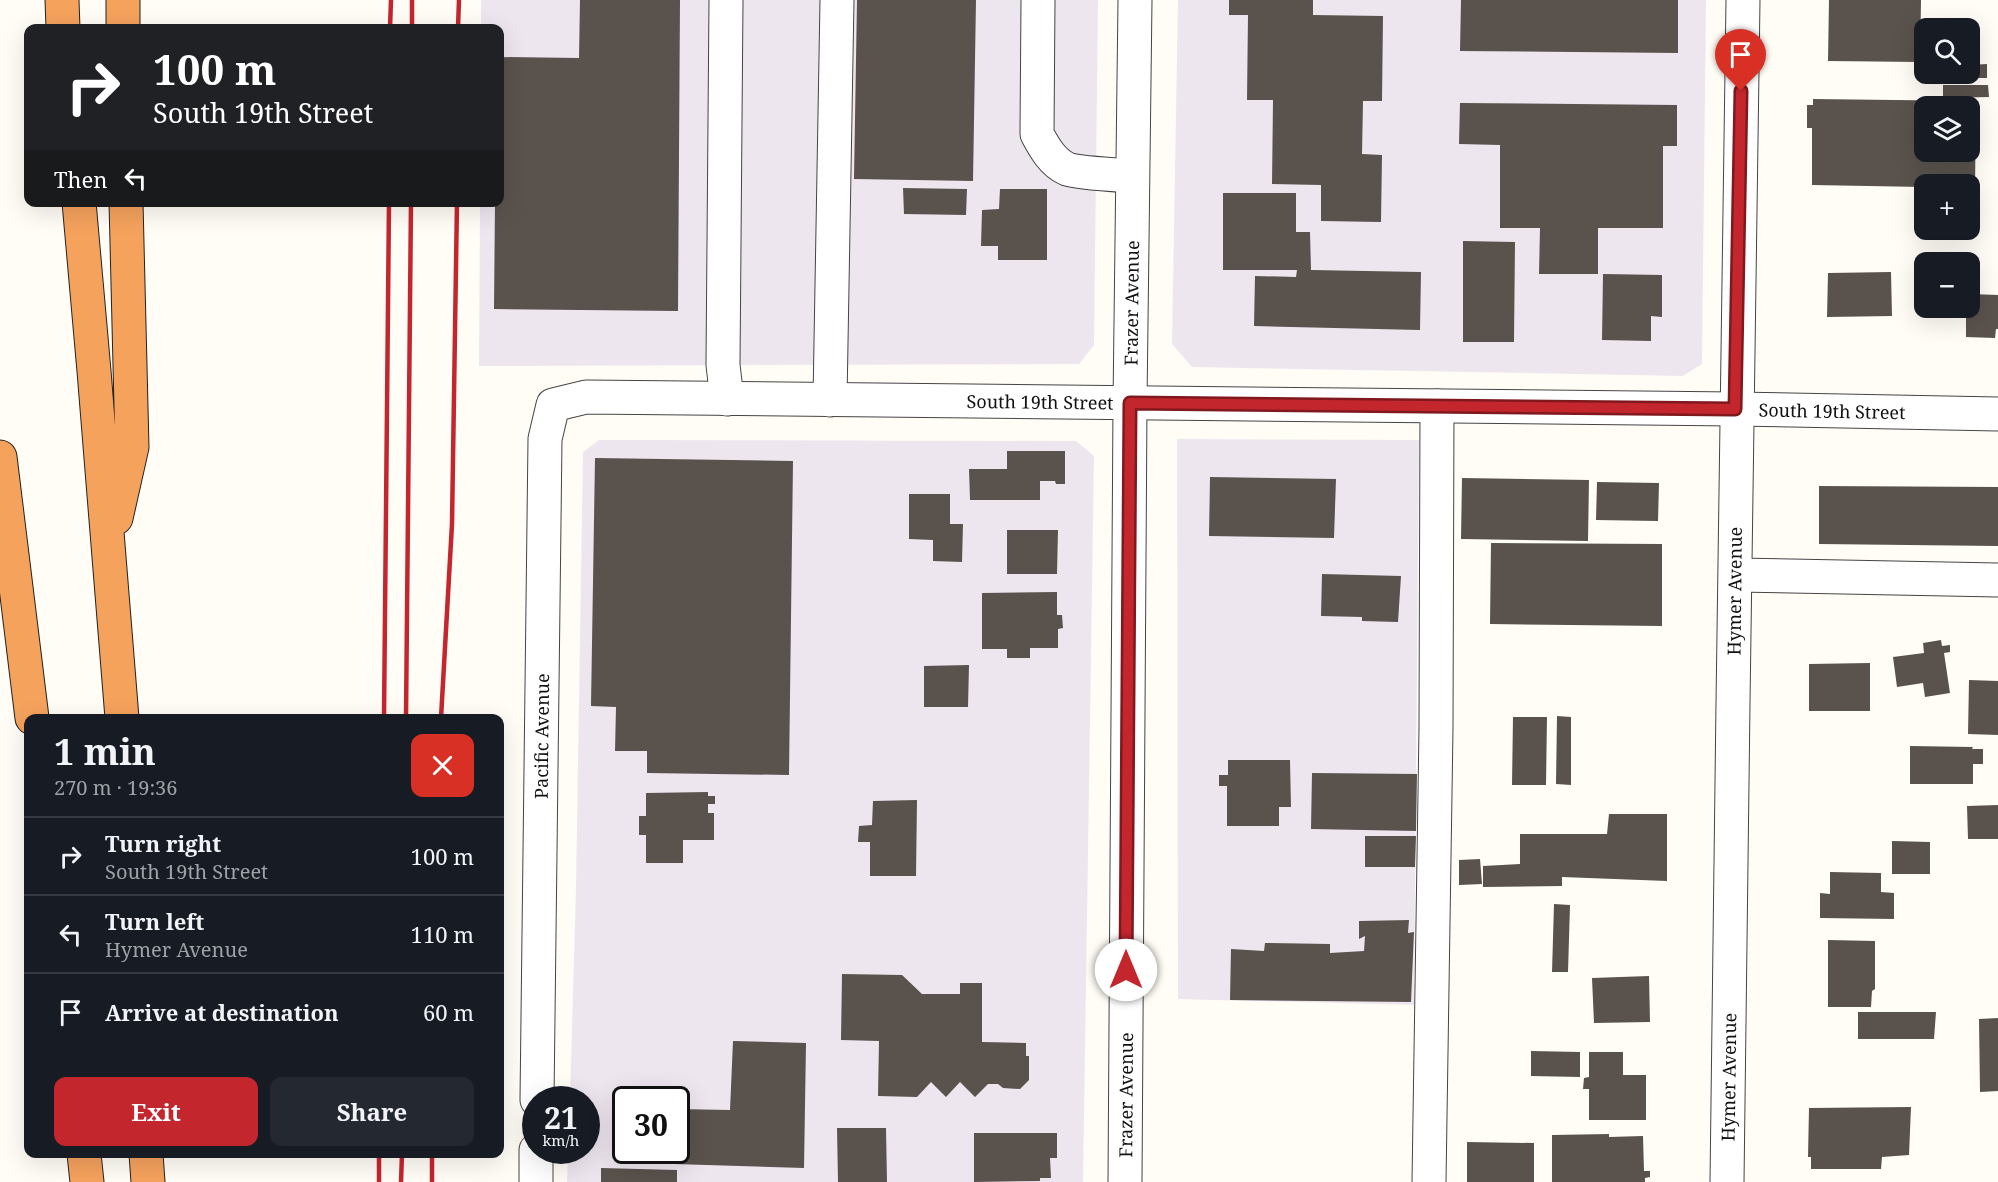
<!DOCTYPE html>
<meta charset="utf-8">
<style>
body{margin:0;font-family:"Noto Serif",serif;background:#242831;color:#f1f3f6;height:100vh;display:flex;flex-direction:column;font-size:22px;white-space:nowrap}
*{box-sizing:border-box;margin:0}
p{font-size:20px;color:#9ea1a6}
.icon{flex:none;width:33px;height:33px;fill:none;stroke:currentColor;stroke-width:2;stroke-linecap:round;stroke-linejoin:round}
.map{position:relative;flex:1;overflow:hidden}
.side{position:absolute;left:24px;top:714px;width:480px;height:444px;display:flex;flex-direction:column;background:#171b24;border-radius:12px;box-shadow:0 6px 24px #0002}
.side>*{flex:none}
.hud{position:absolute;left:24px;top:24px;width:480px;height:183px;border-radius:12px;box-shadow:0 6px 24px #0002;background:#202124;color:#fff;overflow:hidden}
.buttons{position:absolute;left:1914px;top:18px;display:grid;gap:12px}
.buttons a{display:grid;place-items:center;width:66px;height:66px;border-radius:12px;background:#171b24;box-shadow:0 6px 24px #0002;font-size:30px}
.speed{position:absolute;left:522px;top:1086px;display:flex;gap:12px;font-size:30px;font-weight:700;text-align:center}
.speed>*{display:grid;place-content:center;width:78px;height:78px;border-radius:50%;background:#171b24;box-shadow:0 6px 24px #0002;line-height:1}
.speed small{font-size:15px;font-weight:400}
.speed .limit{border:3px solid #111;border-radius:9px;background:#fff;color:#111}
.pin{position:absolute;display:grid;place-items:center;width:51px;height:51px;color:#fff;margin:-62px -26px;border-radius:50% 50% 50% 0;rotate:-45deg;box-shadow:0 0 6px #0007}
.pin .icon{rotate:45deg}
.me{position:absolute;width:66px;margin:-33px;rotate:0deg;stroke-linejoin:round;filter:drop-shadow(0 0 4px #0008)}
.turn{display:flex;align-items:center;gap:21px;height:126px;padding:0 30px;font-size:27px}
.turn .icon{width:78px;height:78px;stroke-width:2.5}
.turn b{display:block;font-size:42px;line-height:51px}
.then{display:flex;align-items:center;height:57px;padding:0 30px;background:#0003;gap:12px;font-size:22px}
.round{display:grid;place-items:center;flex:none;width:63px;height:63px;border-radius:12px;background:#242831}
.headline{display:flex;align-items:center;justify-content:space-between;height:102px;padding:0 30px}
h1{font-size:36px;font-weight:700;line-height:45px}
.cta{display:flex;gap:12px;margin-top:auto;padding:12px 30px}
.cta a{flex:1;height:69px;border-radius:12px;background:#c4262e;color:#fff;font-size:24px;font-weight:700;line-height:69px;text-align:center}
.cta a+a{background:#242831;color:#f1f3f6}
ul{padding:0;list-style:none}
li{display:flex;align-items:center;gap:18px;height:78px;padding:0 30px;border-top:2px solid #363941}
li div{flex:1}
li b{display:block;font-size:22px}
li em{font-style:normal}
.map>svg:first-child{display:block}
</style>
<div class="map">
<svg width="1998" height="1182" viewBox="0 0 1998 1182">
<rect width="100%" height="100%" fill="#fffdf5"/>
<path fill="#eee6ef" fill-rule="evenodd" d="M481,0H1098L1094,345L1079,364L479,366L480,203L500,202V28H481Z
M1178,0H1706L1702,364L1683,376L1192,367L1172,344Z
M1177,439L1419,440L1414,1005L1178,999Z
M599,440L1076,441L1094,456L1083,1182H567L568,1151L586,1150V1100L570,1099L576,888L583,452ZM626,1100H676V1150H626Z"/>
<path fill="#5a524d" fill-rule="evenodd" d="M580,0H680L678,311L494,309L495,202H500V57L579,58Z
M857,0H976L973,181L854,179Z
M1229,0H1313V15L1383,16L1382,101H1363L1362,154L1382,155L1381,222L1321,221V185L1272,184L1273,100H1247L1248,15H1229Z
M1461,0H1678V53L1460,51Z
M1829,0H1921L1920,62L1828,61Z
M1987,64V78H1944V74H1970V65Z
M1943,85H1988L1989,97L1943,98Z
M1813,99L1976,101L1975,188L1970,187V184H1924V187L1812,185V128H1807V105H1813ZM1924,106H1970V152H1924Z
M1460,103L1677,105V146H1663V228H1598V274H1539L1540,228H1500V145L1459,144Z
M903,188L967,189L966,215L904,214Z
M1000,189H1047V260H998V246H981L982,210L999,209Z
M1223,193H1296V232H1310L1311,270L1421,272L1420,330L1254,326L1255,276L1296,277L1297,270H1223Z
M1463,241L1515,242L1514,342H1463Z
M1891,272L1892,316L1827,317L1828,273Z
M1603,274L1662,275V317L1651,316V341L1602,340Z
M1970,294L1998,295V329H1996L1995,338L1966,337V308H1970Z
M1007,451H1065V484H1056L1055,481H1040V500H970L969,469H1007Z
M595,458L793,461L789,775L647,773V751H615L616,707L591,706Z
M1210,477L1336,479L1334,538L1209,536Z
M1462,478L1589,480L1588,541L1461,539Z
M1597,482L1659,483L1658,521L1596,520Z
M1819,486L1998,487V546L1819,544Z
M909,494H950V524H963L962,562L933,561V540L909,539Z
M1007,530H1058L1057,574H1007Z
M1491,543L1662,544V626L1490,624Z
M1322,574L1401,576L1398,622L1362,621V617L1321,616Z
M1057,592V615H1062L1063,628L1058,629V648H1030V658H1007V649H982V593Z
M1941,640L1942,646L1950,645V652L1944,653L1950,693L1925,697L1923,683L1897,687L1893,657L1924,653L1923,643Z
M1870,663V711H1809V664Z
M969,665L968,707H924V666Z
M1969,680L1998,681V735L1968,734Z
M1557,716L1571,717V785L1556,784Z
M1513,717H1547L1546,785H1512Z
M1910,746L1973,747L1972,749H1983V764H1973V784H1910Z
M1228,760H1290L1291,807H1279V826H1227V786H1219V775H1228Z
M1312,773L1417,774L1416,831L1311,829Z
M708,792V796H715V804H708V813H714V840H683V863H646V835H639V816H646V793Z
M917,800L916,876H870V842H858L859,826L872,825L873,801Z
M1998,805V839H1968L1967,806Z
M1609,814H1667V881L1562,877V886L1483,887V866L1520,864V834H1607Z
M1365,836H1416L1415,867H1365Z
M1892,841L1930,842V874H1892Z
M1480,859L1482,884L1459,885V860Z
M1830,872L1881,873V892L1894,893V919L1820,918V893L1830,894Z
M1554,904L1570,905L1568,972H1552Z
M1409,920L1408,933L1414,932L1411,1002L1230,1000L1231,949L1264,951L1265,943L1330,944V953L1364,951L1365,936L1359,939V921Z
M1828,940L1875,941V989L1872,991L1871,1007H1828Z
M842,974L902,975L922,994H960V983H982V1042L1026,1043V1056H1029V1080L1020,1089L1003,1088L998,1084H988L975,1097L960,1082L946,1097L931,1082L917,1097L878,1096L879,1041L841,1040Z
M1649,976L1650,1022L1594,1023L1592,978Z
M1858,1012H1936L1934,1039H1858Z
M1998,1018V1091L1980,1092L1979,1019Z
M733,1041L806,1043L804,1168L674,1164V1150H676V1109L730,1110Z
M1531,1051L1580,1052V1077L1531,1076Z
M1589,1052H1623V1075H1646V1120H1589V1089H1583L1584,1078L1589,1077Z
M1911,1107L1909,1155L1882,1157L1881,1169H1811V1157H1808L1809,1108Z
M837,1128H886L887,1182H838Z
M974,1133H1057V1158H1050L1051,1178H1040V1181L974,1182Z
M1609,1134V1137L1643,1136L1644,1171H1650V1177L1645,1178V1182H1552V1135Z
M1467,1142L1534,1143V1182H1467Z
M601,1168L677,1170V1182H601Z"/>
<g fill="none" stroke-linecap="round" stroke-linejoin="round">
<g stroke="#444" stroke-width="35">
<g id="minor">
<path d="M726,0L723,365L727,399"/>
<path d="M1038,0L1037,134C1044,147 1052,162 1067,169C1078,173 1118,175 1132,176"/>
<path d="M830,400L837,0"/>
<path d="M1736,575L1998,580"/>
<path id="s1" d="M537,1100L545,439L553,405L586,397L1735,409L1998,414"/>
<path d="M536,1182V1150"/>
<path id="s2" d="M1125,1182L1130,403L1135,0"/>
<path d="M1429,1182L1436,728L1437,406"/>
<path id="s3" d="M1727,1182C1733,788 1735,394 1743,0"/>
</g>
</g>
<g stroke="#222" stroke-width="35">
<path id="highway" d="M62,0L63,28
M123,28V0
M79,202L94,371L122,718
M0,457L32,718
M116,518L132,447L126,202
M84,1154L87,1182
M146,1154L148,1182"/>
</g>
<use href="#minor" stroke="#fff" stroke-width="33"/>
<use href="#highway" stroke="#f5a25d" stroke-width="33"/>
<path stroke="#c4262e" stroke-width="4.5" d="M390,28L391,0
M412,28V0
M458,28L459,0
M384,718L389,202
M406,718L411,202
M441,718L452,524L457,202
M379,1182V1154
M401,1182L402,1154
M432,1182V1154"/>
</g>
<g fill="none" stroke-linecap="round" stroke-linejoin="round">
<g stroke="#7f191e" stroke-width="15">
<path id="route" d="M1126,970L1130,403L1735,409L1741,91"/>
</g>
<use href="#route" stroke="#c4262e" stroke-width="10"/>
</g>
<g text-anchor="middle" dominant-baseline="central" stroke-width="6" stroke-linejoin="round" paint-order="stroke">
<g font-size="18" fill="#111" stroke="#fff">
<text stroke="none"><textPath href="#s2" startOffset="879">Frazer Avenue</textPath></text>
<text stroke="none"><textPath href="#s1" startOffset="1184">South 19th Street</textPath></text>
<text stroke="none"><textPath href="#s1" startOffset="1976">South 19th Street</textPath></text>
<text stroke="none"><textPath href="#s3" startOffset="591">Hymer Avenue</textPath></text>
<text stroke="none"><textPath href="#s1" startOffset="364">Pacific Avenue</textPath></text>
<text stroke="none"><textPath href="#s3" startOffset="105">Hymer Avenue</textPath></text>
<text stroke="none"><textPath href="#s2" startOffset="87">Frazer Avenue</textPath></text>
</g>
</g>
</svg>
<div class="buttons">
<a><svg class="icon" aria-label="search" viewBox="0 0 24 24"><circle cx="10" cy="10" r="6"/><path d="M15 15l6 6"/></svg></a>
<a><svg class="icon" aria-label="layers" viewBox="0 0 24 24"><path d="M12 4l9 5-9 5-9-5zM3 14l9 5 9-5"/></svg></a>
<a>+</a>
<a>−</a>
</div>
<div class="speed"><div>21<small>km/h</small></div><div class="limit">30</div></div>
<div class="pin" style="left:1741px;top:91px;background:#d93025"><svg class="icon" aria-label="arrive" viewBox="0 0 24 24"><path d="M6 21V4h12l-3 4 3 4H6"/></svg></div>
<svg class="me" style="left:1126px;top:970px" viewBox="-20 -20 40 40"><circle r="19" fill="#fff"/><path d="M0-13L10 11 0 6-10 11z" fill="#c4262e"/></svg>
<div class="hud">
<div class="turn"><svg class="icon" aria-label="right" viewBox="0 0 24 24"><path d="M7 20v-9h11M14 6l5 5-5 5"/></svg><div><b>100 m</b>South 19th Street</div></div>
<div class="then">Then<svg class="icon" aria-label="left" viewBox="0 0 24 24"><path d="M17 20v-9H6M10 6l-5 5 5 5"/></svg></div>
</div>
<section class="side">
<div class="headline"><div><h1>1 min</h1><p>270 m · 19:36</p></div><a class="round" style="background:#d93025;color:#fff"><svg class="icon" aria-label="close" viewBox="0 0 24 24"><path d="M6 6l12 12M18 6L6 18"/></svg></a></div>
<ul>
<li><svg class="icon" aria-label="right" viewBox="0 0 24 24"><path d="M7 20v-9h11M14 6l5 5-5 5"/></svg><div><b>Turn right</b><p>South 19th Street</p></div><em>100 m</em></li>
<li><svg class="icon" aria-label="left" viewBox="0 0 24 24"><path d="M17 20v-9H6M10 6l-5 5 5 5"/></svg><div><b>Turn left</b><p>Hymer Avenue</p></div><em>110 m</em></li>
<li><svg class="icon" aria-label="arrive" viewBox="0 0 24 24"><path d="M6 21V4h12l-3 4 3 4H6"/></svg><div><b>Arrive at destination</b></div><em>60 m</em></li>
</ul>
<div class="cta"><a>Exit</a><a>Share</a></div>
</section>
</div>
